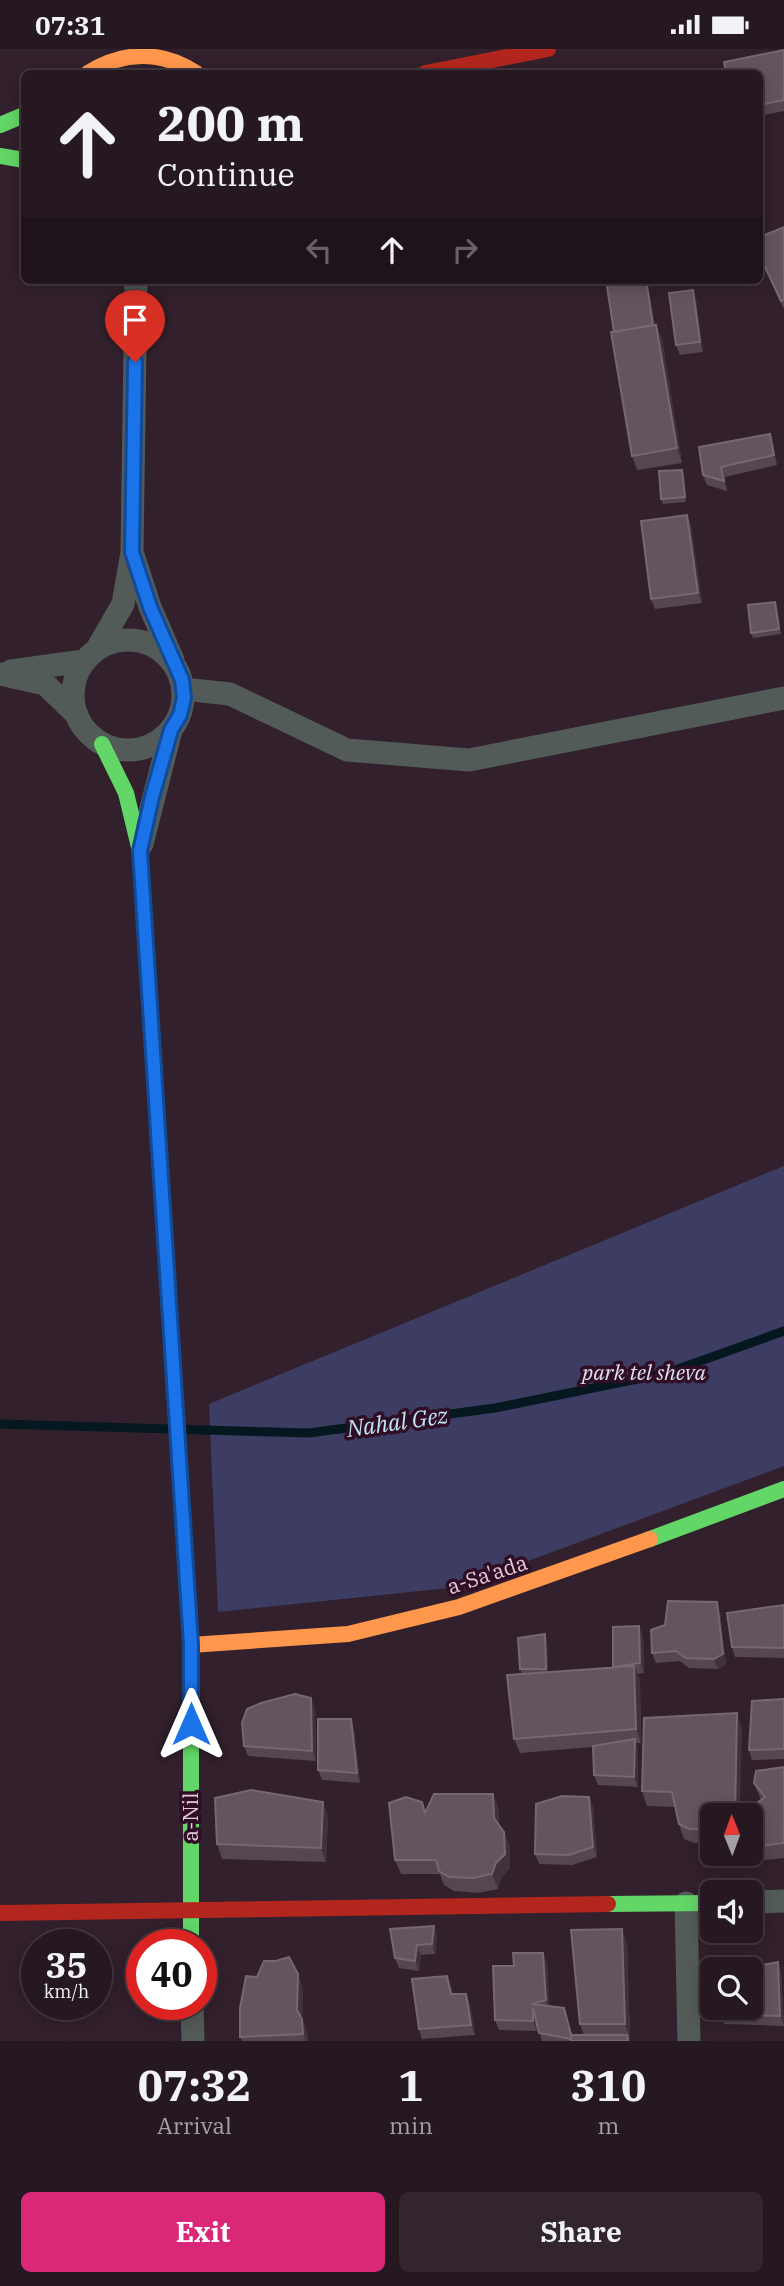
<!DOCTYPE html>
<style>
body{margin:0;font-family:"IBM Plex Serif",serif;background:#32252e;color:#f1f3f6;height:100vh;display:flex;flex-direction:column;font-size:26px;white-space:nowrap}
*{box-sizing:border-box;margin:0}
p{font-size:23px;color:#a4a0a5}
.icon{flex:none;width:38px;height:38px;fill:none;stroke:currentColor;stroke-width:2;stroke-linecap:round;stroke-linejoin:round}
.map{position:relative;height:1992px;overflow:hidden}
.panel{display:flex;flex-direction:column;background:#261821;flex:1}
.panel>*{flex:none}
.hud{position:absolute;left:21px;top:21px;width:742px;height:214px;border-radius:10px;box-shadow:0 4px 18px #0003,0 0 0 2px #42373f;background:#261821;color:#f1f3f6;overflow:hidden}
.needle{width:46px;rotate:359deg}
.buttons{position:absolute;left:700px;top:1754px;display:grid;gap:14px}
.buttons a{display:grid;place-items:center;width:63px;height:63px;border-radius:10px;background:#261821;box-shadow:0 4px 18px #0003,0 0 0 2px #42373f;font-size:35px}
.speed{position:absolute;left:21px;top:1880px;display:flex;gap:14px;font-size:35px;font-weight:700;text-align:center}
.speed>*{display:grid;place-content:center;width:91px;height:91px;border-radius:50%;background:#261821;box-shadow:0 4px 18px #0003,0 0 0 2px #42373f;line-height:1}
.speed small{font-size:18px;font-weight:400}
.speed .limit{border:10px solid #d22;background:#fff;color:#111}
.pin{position:absolute;display:grid;place-items:center;width:60px;height:60px;color:#fff;margin:-72px -30px;border-radius:50% 50% 50% 0;rotate:-45deg;box-shadow:0 0 7px #0007}
.pin .icon{rotate:45deg}
.me{position:absolute;width:77px;margin:-38px;rotate:0deg;stroke-linejoin:round;filter:drop-shadow(0 0 5px #0008)}
.turn{display:flex;align-items:center;gap:24px;height:147px;padding:0 21px;font-size:32px}
.turn .icon{width:91px;height:91px;stroke-width:2.5}
.turn b{display:block;font-size:49px;line-height:60px}
.lanes{display:flex;align-items:center;height:66px;padding:0 21px;background:#0003;justify-content:center;gap:35px;direction:ltr}
.lanes .off{opacity:.35}
.eta{display:flex;justify-content:space-evenly;align-items:center;height:119px;text-align:center}
.eta b{font-size:42px;font-weight:700;line-height:49px}
.action{display:flex;gap:14px;margin-top:auto;padding:14px 21px}
.action a{flex:1;height:80px;border-radius:10px;background:#db2777;color:#fff;font-size:28px;font-weight:700;line-height:80px;text-align:center}
.action a+a{background:#32252e;color:#f1f3f6}
.status{display:flex;justify-content:space-between;align-items:center;height:49px;padding:0 35px;background:#261821;direction:ltr}
.status svg{height:19px;fill:currentColor}
.map>svg:first-child{display:block}
</style>
<div class="status"><b>07:31</b><svg viewBox="0 0 49 12"><path d="M0 12V9h3v3zM5 12V6h3v6zM10 12V3h3v9zM15 12V0h3v12zM26 1h20v11H26zM47 4h2v5h-2z"/></svg></div>
<div class="map">
<svg width="784" height="1992" viewBox="0 0 784 1992">
<rect width="100%" height="100%" fill="#32202c"/>
<path fill="#3d3d63" d="M784,1117V1417L458,1538L218,1563L209,1355Z"/>
<g fill="none" stroke-linecap="round" stroke-linejoin="round">
<path stroke="#05181f" stroke-width="9" d="M0,1375L309,1384L495,1359L667,1324L784,1282"/>
<path stroke="#535b58" stroke-width="23" d="M133,506L150,558L173,611
M73 646a55 55 0 1 1 110 0a55 55 0 1 1-110 0Z
M97,600L123,555L132,503L136,231
M11,622L84,612
M0,625L45,635L77,666
M183,640L230,645L347,701L469,711L784,649
M142,795L171,681
M751,1853L784,1852
M686,1854L689,1992
M192,1955L193,1992"/>
<path stroke="#63d668" stroke-width="16" d="M0,76L24,66
M0,107L24,111
M102,695L126,744L140,802L152,984
M650,1490L784,1440
M185,1503L191,1596V1895
M608,1855L712,1854"/>
<path stroke="#ff974d" stroke-width="16" d="M88,24C123,2 161,1 196,24
M191,1596L348,1585L459,1558L650,1490"/>
<path stroke="#b3261e" stroke-width="16" d="M425,24L548,0
M152,984L185,1503
M0,1864L608,1855"/>
</g>
<path fill="#554652" d="M784,1V62L760,67V24Z
M784,178V260L760,210V188Z
M609,231H647L655,276L662,290L682,414L637,421L632,407Z
M693,241L696,251L703,303L680,306L676,296Z
M770,385L773,395L777,416L725,428L727,442L707,436L703,426Z
M682,421L684,426L686,453L663,455L661,450Z
M691,476L702,554L655,560L651,550Z
M777,558L781,585L753,589L751,584Z
M717,1553L720,1563L726,1615L718,1620L689,1619L680,1612L656,1614L652,1604L665,1576Z
M784,1556V1609L735,1608L732,1598Z
M643,1587L644,1624L637,1625L640,1631L641,1694H636L638,1700V1738L598,1736L594,1726L593,1698L520,1704L514,1690L522,1625L520,1620L547,1590L548,1623L613,1619Z
M784,1650V1710L752,1711L749,1701Z
M315,1659L316,1712L248,1707L244,1697Z
M742,1679L712,1766V1794H694L684,1790L679,1775L675,1758L647,1757L642,1742Z
M354,1680L360,1734L322,1731L318,1721Z
M784,1718V1809L765,1811L750,1804L751,1766L761,1751L754,1734Z
M589,1748L593,1758L597,1808L572,1816L539,1815L535,1805Z
M323,1753L328,1768L326,1813L222,1810L217,1795Z
M499,1759V1776L510,1797V1819L501,1829L498,1840L478,1844L454,1842L444,1836L440,1825H401L395,1811L426,1762Z
M434,1877L437,1887L435,1905L421,1906L419,1922L399,1919L395,1909Z
M627,1894L630,1990H628L629,1992H542L537,1974V1982L499,1981L495,1971L514,1917L547,1914L549,1957L564,1959L572,1986H584L580,1975Z
M778,1913L781,1923L784,1977L724,1975L720,1965Z
M298,1925L303,1940L302,1970L307,1984L308,1992H242L240,1988L257,1928Z
M451,1937L452,1945H466L470,1955L475,1986L422,1990L419,1980Z"/>
<path fill="#40313d" d="M646,231H647L648,235L657,287L653,277Z
M693,241L696,251L703,303L700,293Z
M656,276L662,290L682,414L677,399Z
M770,385L773,395L777,416L774,406Z
M721,418L725,428L727,442L724,432Z
M682,421L684,426L686,453L685,448Z
M687,466L691,476L702,554L698,544Z
M775,553L777,558L781,585L779,580Z
M717,1553L720,1563L726,1615L718,1620L714,1610Z
M639,1577L643,1587L644,1624L640,1614Z
M545,1585L547,1590L548,1625L546,1620Z
M634,1617L640,1631L641,1694L636,1680Z
M311,1649L315,1659L316,1712L312,1702Z
M737,1664L742,1679L740,1766H735Z
M351,1670L354,1680L360,1734L357,1724Z
M635,1690L638,1700V1738L634,1728Z
M493,1745L499,1759V1783L494,1769Z
M589,1748L593,1758L597,1808L593,1798Z
M323,1753L328,1768L326,1813L321,1799Z
M504,1783L510,1797V1819L501,1829L498,1840L492,1825Z
M434,1877L437,1887L435,1905L432,1895Z
M622,1880L627,1894L630,1990L625,1975Z
M417,1896L421,1906L419,1922L415,1912Z
M543,1904L547,1914L549,1961L546,1951Z
M778,1913L781,1923L784,1977L780,1967Z
M298,1925L303,1940L302,1970L307,1984L308,1992H306L303,1985L297,1961Z
M466,1945L470,1955L475,1986L471,1976Z
M533,1959L537,1969V1982L533,1972Z"/>
<path fill="#645460" stroke="#776773" stroke-width="2" d="M784,1V51L760,56V24H726L724,13Z
M784,178V250L781,252L760,207V188Z
M606,231H646L653,276L614,283Z
M693,241L700,293L676,296L669,244Z
M656,276L677,399L632,407L611,283Z
M770,385L774,406L721,418L724,432L703,426L699,398Z
M682,421L685,448L661,450L659,422Z
M687,466L698,544L651,550L641,472Z
M775,553L779,580L751,584L748,556Z
M668,1552L717,1553L723,1605L714,1610L686,1609L676,1602L652,1604L651,1581L665,1576Z
M784,1556V1599L732,1598L727,1564Z
M639,1577L640,1614L613,1618V1578Z
M545,1585L546,1620H520L518,1589Z
M634,1617L636,1680L514,1690L507,1626Z
M295,1645L311,1649L312,1702L244,1697L242,1674L247,1660L261,1654Z
M784,1650V1700L749,1701L752,1652Z
M737,1664L735,1766H712V1780H689L679,1775L672,1743L642,1742L644,1669Z
M318,1670H351L357,1724L318,1721Z
M635,1690L634,1728L594,1726L593,1697Z
M784,1718V1794L760,1797L751,1793V1766H746V1762L765,1748L754,1734L756,1722Z
M251,1741L323,1753L321,1799L217,1795L215,1749Z
M434,1745H493L494,1769L504,1783L505,1805L496,1814L492,1825L473,1829L449,1828L439,1822L436,1811H395L389,1754L406,1748L422,1753L425,1764Z
M562,1747L589,1748L593,1798L569,1806L535,1805L536,1755Z
M434,1877L432,1895L417,1896L415,1912L395,1909L390,1880Z
M622,1880L625,1975H580L571,1881Z
M513,1904H543L546,1951L532,1955L564,1959L571,1986V1990L539,1984L533,1959V1972L495,1971L493,1917H514Z
M289,1908L298,1925L297,1961L302,1970L303,1985L240,1988V1959L246,1927L257,1928L264,1912H276Z
M778,1913L780,1967L720,1965L719,1958H751V1920H742Z
M447,1927L451,1945H466L471,1976L419,1980L412,1930Z
M571,1986H627L628,1992H571Z"/>
<g fill="none" stroke-linecap="round" stroke-linejoin="round">
<g stroke="#114b97" stroke-width="18">
<path id="route" d="M135,313L132,503L150,558L182,631L184,649L180,666L171,681L152,748L140,802L191,1596V1675"/>
</g>
<use href="#route" stroke="#1a73e8" stroke-width="12"/>
</g>
<g text-anchor="middle" dominant-baseline="central" stroke-width="7" stroke-linejoin="round" paint-order="stroke">
<g font-size="21" font-style="italic" fill="#e0e2f3" stroke="#2f0e25">
<text x="644" y="1323">park tel sheva</text>
</g>
<g font-size="21" fill="#e1cad8" stroke="#2f0e25">
<text transform="translate(487 1525) rotate(-18)">a-Sa'ada</text>
<text transform="translate(190 1768) rotate(-90)">a-Nil</text>
</g>
<g font-size="23" font-style="italic" fill="#bfe7f5" stroke="#2f0e25">
<text transform="translate(397 1372) rotate(-8)">Nahal Gez</text>
</g>
</g>
</svg>
<div class="buttons">
<a><svg class="needle" viewBox="-14 -14 28 28"><path d="M0-13l5 13h-10z" fill="#e53935"/><path d="M0 13l5-13h-10z" fill="#a4a0a5"/></svg></a>
<a><svg class="icon" aria-label="sound" viewBox="0 0 24 24"><path d="M4 9h4l5-4v14l-5-4H4zM17 9q2 3 0 6"/></svg></a>
<a><svg class="icon" aria-label="search" viewBox="0 0 24 24"><circle cx="10" cy="10" r="6"/><path d="M15 15l6 6"/></svg></a>
</div>
<div class="speed"><div>35<small>km/h</small></div><div class="limit">40</div></div>
<div class="pin" style="left:135px;top:313px;background:#d93025"><svg class="icon" aria-label="arrive" viewBox="0 0 24 24"><path d="M6 21V4h12l-3 4 3 4H6"/></svg></div>
<svg class="me" style="left:191px;top:1675px" viewBox="-20 -20 40 40"><path d="M0-17L14 15 0 8-14 15z" fill="#1a73e8" stroke="#fff" stroke-width="4"/></svg>
<div class="hud">
<div class="turn"><svg class="icon" aria-label="ahead" viewBox="0 0 24 24"><path d="M12 20V5M6 11l6-6 6 6"/></svg><div><b>200 m</b>Continue</div></div>
<div class="lanes"><svg class="icon off" aria-label="left" viewBox="0 0 24 24"><path d="M17 20v-9H6M10 6l-5 5 5 5"/></svg><svg class="icon" aria-label="ahead" viewBox="0 0 24 24"><path d="M12 20V5M6 11l6-6 6 6"/></svg><svg class="icon off" aria-label="right" viewBox="0 0 24 24"><path d="M7 20v-9h11M14 6l5 5-5 5"/></svg></div>
</div>
</div>
<section class="panel">
<div class="eta">
<div><b>07:32</b><p>Arrival</p></div>
<div><b>1</b><p>min</p></div>
<div><b>310</b><p>m</p></div>
</div>
<div class="action"><a>Exit</a><a>Share</a></div>
</section>
